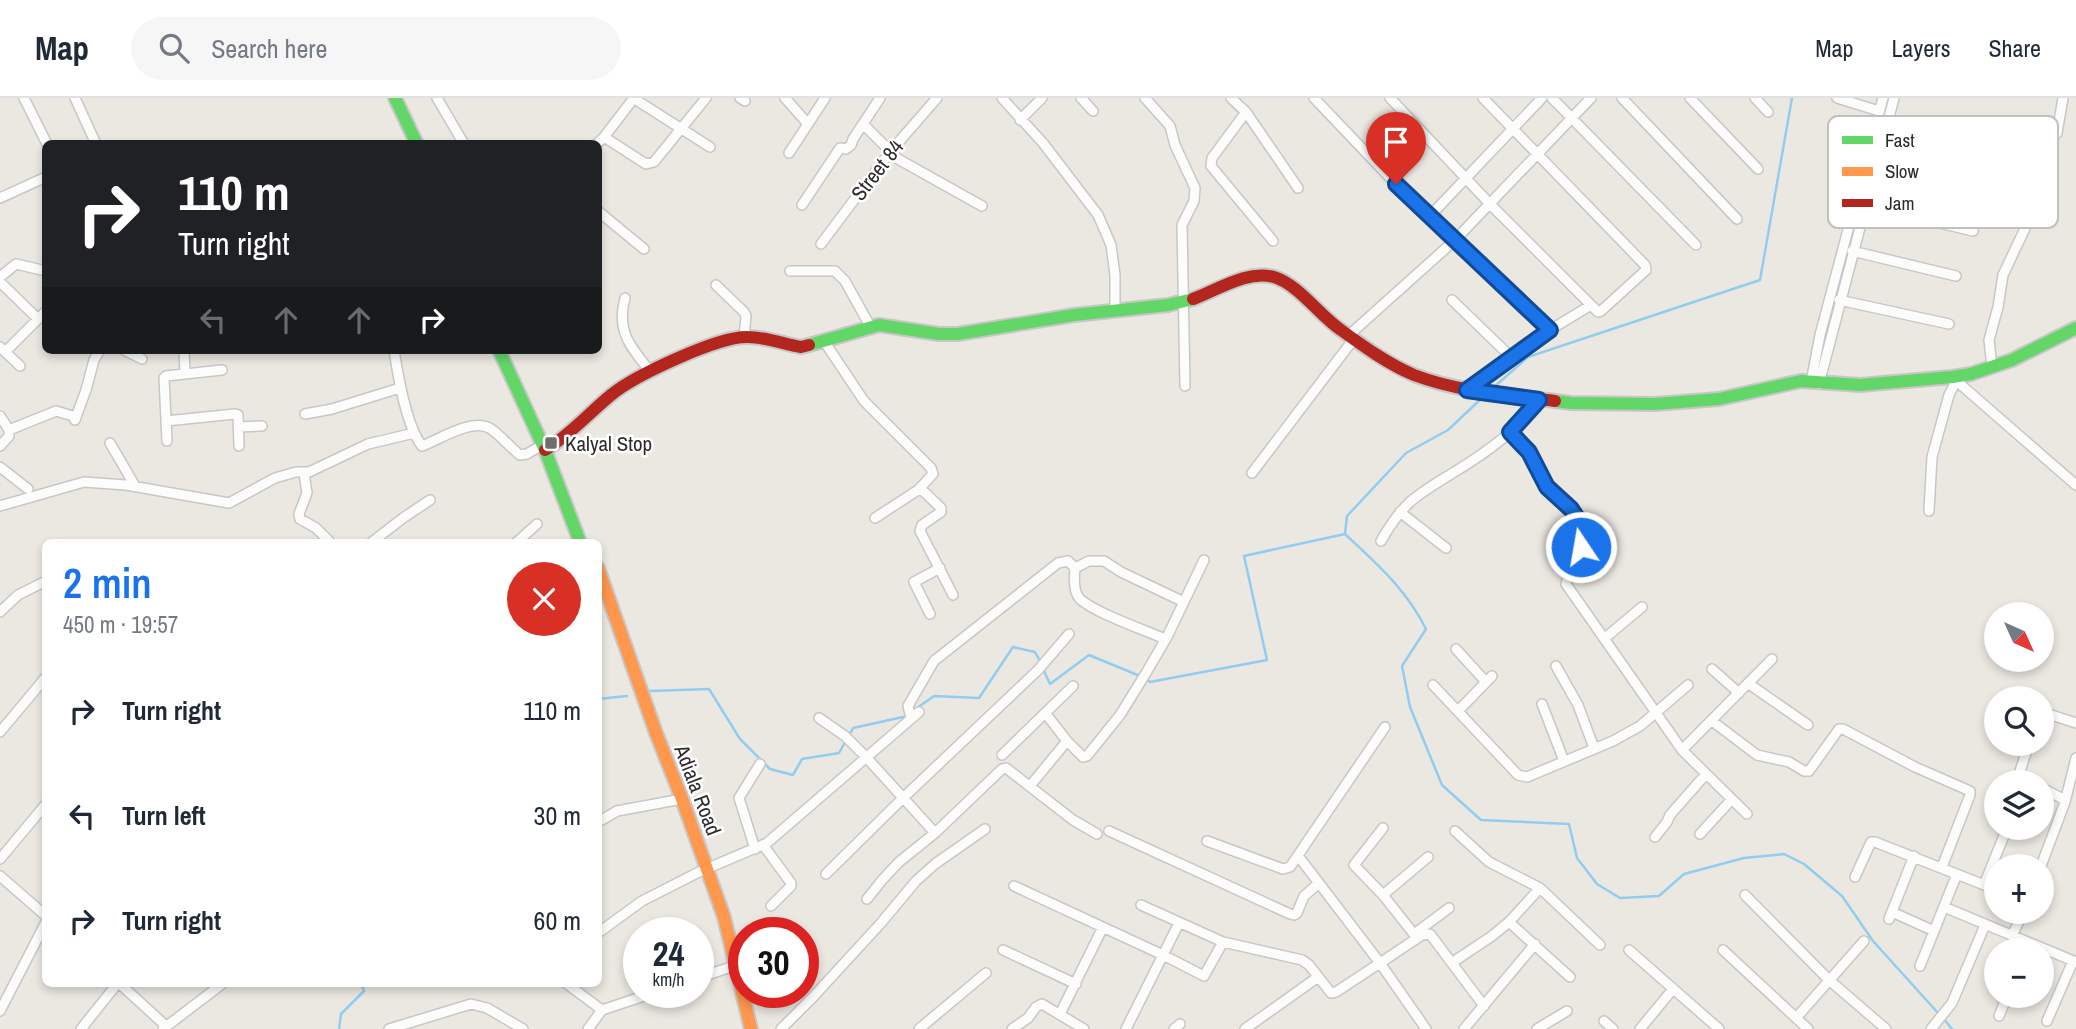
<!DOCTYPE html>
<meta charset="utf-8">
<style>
body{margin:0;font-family:"Archivo Narrow",sans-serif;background:#f6f6f7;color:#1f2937;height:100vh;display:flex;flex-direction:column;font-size:26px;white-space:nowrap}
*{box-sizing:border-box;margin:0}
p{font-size:23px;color:#747a83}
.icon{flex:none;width:38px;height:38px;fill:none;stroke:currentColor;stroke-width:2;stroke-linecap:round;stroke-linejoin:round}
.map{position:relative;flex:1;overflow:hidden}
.panel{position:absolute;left:42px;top:441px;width:560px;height:448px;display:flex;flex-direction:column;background:#fff;border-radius:10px;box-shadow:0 4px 10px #0003}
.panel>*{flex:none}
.hud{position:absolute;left:42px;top:42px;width:560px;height:214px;border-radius:10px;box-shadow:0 4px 10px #0003;background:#202124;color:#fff;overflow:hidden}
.needle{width:46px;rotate:135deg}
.controls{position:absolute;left:1984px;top:504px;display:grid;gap:14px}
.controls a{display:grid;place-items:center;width:70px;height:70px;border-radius:50%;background:#fff;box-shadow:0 4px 10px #0003;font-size:35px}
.speed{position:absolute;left:623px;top:819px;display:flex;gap:14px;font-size:35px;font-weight:700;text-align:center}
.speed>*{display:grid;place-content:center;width:91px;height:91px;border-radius:50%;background:#fff;box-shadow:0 4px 10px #0003;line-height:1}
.speed small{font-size:18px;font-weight:400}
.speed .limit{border:10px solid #d22;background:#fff;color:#111}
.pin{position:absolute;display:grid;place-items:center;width:60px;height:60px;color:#fff;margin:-72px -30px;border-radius:50% 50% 50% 0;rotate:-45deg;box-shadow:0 0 7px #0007}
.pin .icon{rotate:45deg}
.me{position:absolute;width:77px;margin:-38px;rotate:348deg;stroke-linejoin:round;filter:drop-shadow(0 0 5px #0008)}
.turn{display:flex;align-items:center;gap:24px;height:147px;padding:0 21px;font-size:32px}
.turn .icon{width:91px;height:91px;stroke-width:2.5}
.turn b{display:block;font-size:49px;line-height:60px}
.lanes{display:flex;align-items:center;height:66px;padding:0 21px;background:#0003;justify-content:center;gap:35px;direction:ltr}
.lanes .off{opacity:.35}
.round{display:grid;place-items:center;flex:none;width:74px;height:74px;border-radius:37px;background:#f6f6f7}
.head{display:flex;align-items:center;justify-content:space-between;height:119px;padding:0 21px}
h1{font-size:42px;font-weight:600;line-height:52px;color:#1a73e8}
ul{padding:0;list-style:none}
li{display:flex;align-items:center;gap:21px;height:105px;padding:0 21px}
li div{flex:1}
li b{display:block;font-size:26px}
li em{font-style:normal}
header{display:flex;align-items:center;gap:42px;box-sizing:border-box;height:98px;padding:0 35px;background:#fff;border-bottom:2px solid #e0e1e3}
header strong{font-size:33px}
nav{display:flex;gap:38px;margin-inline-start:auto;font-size:24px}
.search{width:490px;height:63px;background:#f6f6f7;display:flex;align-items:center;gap:18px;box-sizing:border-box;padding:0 24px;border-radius:38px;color:#747a83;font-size:26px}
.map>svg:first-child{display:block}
</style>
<header>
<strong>Map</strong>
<div class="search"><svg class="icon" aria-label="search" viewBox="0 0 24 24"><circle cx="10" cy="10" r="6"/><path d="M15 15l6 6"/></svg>Search here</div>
<nav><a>Map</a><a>Layers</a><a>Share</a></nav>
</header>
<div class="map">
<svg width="2076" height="931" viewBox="0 0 2076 931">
<rect width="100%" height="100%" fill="#ebe8e2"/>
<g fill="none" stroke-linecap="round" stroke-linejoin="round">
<path stroke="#92cdf0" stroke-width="2.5" d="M1493,290L1528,259L1760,182L1792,0
M1483,299L1448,332L1406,355L1347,418L1345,436C1377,466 1406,491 1426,531L1402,568L1410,609L1442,687L1481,722L1569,726L1577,760L1597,786L1620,800L1659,798L1684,776L1744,760L1784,756L1804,766L1842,798L1873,843L1938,915
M1043,571L1050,586L1089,557L1140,578
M1147,582L1150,584L1267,562L1244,458L1345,436
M650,593L709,591L740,641L770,671L793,677L802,661L839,655L844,646
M598,601L627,598
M917,610L934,598L979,600L1013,549L1035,554L1040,563
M851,634L853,630L903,619
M1943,920L1952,931
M339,931L341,916L364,893L361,886"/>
<g stroke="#c8c7c7" stroke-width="12">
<path id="street" d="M24,0L47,46
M75,0L96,46
M437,0L464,46
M633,0L710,49
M740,0L745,3
M785,0L808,26
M1002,0L1043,45L1098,117L1111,147L1115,177V212
M1081,0L1093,13
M1145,0L1170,28L1175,47L1195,90L1194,103L1182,127L1185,288
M1231,0L1246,14L1298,90
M1314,0L1396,86L1550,232
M1390,0L1490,106L1598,214L1601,213L1646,172L1645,167L1483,0
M1552,0L1696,147
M1622,0L1737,121
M1690,0L1758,71
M1755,0L1768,14
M1837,0L1879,13
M1246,14L1212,60L1211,68L1273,143
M1020,22L1042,0
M863,26L898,61L982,108
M604,39L646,66L654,64L706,0
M597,46L604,39L634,0
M789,55L825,0
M0,100L46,79
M802,107L840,50L846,51L851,47L853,41L880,0
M1865,107L1973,133
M598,113L644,151
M1429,119L1542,0
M821,146L890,54L937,0
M1852,153L1956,178
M790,173H835L845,183L870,228
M0,179L16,166L46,173
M0,184L38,221
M716,187L744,214L746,218L744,239
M625,200C616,232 630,249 650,273
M1452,202L1511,259
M1839,202L1949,226
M1348,238L1455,142L1591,0
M824,243L864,303L931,370L933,376L918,392L875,420
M0,249L20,268
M124,252L142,261
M184,252L185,275
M394,252C398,278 406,328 422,348C439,342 472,319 491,331C501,338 510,349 520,357L527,356L542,347
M5,254L46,213
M1992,269L1989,242L1998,209L2003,177L2029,122L2027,78L2030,67L2057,35L2063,0
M1952,279L2076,387
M1811,284L1820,237L1883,0
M1819,286L1894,0
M1467,292L1550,232L1591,207
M305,316L332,311L400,290
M0,318L9,332V338L0,348
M75,322L86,292L94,262L100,252
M166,323L235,316L238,317L239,348
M238,329L262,328
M9,332L56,313L76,319
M1510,334L1529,354L1547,389L1571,411L1577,420L1581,430V468L1579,473L1567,482L1566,486L1682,652L1747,716
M167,343L164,280L166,278L222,272
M110,345L135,388
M0,369L28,391
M304,375L307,395L299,416L300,421L316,430L330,444
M1252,375L1353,242
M920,390L941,410V414L922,427L920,433L953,497
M0,408L84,384L126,387L229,405L275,380L296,374H309L368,346L414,335
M1929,413L1932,359L1949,297L1956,283
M1400,414L1446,450
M1381,443C1389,429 1397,416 1410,404C1424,392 1440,383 1456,373C1484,356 1520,330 1539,302
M372,444L403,420L430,402
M517,444L537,426
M1075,470C1074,479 1073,494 1080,501C1095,515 1145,532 1165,541
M0,514L18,497L46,483
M930,516L914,484L940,470
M1605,540L1642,509
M1456,551L1486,584
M1556,568L1578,607L1594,650
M1712,571L1739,595
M1749,586L1808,627
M1433,587L1518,677L1527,679L1613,643L1640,628L1688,587
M1542,606L1564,663
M1458,613L1492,578
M2042,614L2076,625
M1046,616L1067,643
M819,620L845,638L866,659L935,735
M911,620L908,608L934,563L1058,465L1068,463L1075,470L1089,463H1104L1121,474L1184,504
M1712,623L1757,657L1789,664L1804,673H1809L1839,631H1843L1915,669L1970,693V697L1942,769
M0,634L46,579
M2029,646L2019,676L2020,679L2030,684
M1682,652L1772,561
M1002,657L1073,588
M1030,688L1067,643L1083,659L1087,658L1120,617L1146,575L1167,539L1204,462
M2042,690L2065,702
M598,724L617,713L682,701
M1383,730L1354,767L1383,797L1417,840
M1109,733L1290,816L1294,817L1297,815L1304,798L1318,786
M1455,733L1489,764L1540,790L1600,847
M1700,736L1732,701
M1655,739L1667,724L1670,717L1706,676
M1207,743L1283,771L1290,769L1385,629
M763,747L791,785V788L771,808
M755,751L739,700L760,666
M1299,759L1380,865L1422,837L1430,836L1484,908
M0,761L46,706
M2041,768L2065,704L2076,660
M826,776L903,700L1038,572L1069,536
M0,778L46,818
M1855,779L1871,744H1875L1997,792
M1984,787L2007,730
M1014,788L1163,857L1204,878L1223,844
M1383,797L1428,759
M1745,797L1829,882L1886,931
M867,801L883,781L899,764L935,735L1002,671L1006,670L1073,722L1097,736
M1141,807L1223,844L1302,862L1309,867L1331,895L1336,894L1380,865L1426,931
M1944,809L2076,864
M1892,814L1934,833
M1889,821L1914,758
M1509,824L1540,790
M598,835L642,803L699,774L767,745L919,614
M1414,836L1449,810
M2012,838L2023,814
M1003,852L1076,886
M1629,852L1719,931
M1723,852L1808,931
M1453,864L1492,838L1509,824L1570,879
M1920,868L1957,776
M698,880L737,867
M120,886L166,928
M567,886L602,912
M0,913L46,824
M1060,916L1103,829
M1999,918L2007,898
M1796,920L1864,843
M1604,923L1613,931
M2047,923L2073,863
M81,931L117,886
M163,931L222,886
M389,931L471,906L487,910L523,931
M588,931L602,912L656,894
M781,931L814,898L881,825L916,783L935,766L985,731
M919,931L986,875
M1012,931L1028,920L1036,909L1042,906L1084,931
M1126,931L1179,825
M1174,931L1180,926
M1245,931L1318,879
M1464,931L1535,846
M1537,931L1567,913
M1640,931L1673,891
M1931,931L1952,905L1985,827"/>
</g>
<g stroke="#c8c7c7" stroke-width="16">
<path id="fast" d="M395,0L417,46
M809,247L879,227L939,236H958L1074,217L1168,207L1193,201
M499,252L545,352L580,444
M1555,303L1571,305L1655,306L1719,301L1801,283L1860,287L1952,279L1971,276L2012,262L2076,230"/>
</g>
<g stroke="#c8c7c7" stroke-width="16">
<path id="slow" d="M598,470L656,635L682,701L724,819L751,931"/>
</g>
<g stroke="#c8c7c7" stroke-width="16">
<path id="jam" d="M1193,201C1218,192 1246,172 1274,179C1298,186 1320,218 1341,232C1363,248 1388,266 1414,277C1459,294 1507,297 1555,303
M545,352C569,338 589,315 611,297C634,278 718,238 748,239C765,239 784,246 801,249L809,247"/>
</g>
<use href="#street" stroke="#fcfcfb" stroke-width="9"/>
<use href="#fast" stroke="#63d668" stroke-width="12"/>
<use href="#slow" stroke="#ff974d" stroke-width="12"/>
<use href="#jam" stroke="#b3261e" stroke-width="12"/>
</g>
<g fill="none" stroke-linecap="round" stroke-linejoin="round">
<g stroke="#114b97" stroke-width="18">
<path id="route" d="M1396,86L1550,232L1467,292L1539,302L1510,334L1529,354L1547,389L1571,411L1577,420L1581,430V449"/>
</g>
<use href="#route" stroke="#1a73e8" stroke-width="12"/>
</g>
<rect fill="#6f6e6c" stroke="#fff" stroke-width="2.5" x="544" y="338" width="14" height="14" rx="3.5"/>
<g text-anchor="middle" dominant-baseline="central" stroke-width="5" stroke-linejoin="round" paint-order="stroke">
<g font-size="21" fill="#2c2c2c" stroke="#fff">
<text transform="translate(877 72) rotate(-52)">Street 84</text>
<text transform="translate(698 692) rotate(69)">Adiala Road</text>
</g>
<g font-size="21" fill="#2c2c2c" stroke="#fff" text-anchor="start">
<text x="565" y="345">Kalyal Stop</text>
</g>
</g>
<rect x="1828" y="18" width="230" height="112" rx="10" fill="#fff" stroke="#c0c0c0" stroke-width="2"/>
<rect x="1842" y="38" width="31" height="8" fill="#63d668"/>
<rect x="1842" y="69" width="31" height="9" fill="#ff974d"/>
<rect x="1842" y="101" width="31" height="8" fill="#b3261e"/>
<g font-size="19" fill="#2c2c2c">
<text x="1885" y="49">Fast</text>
<text x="1885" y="80">Slow</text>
<text x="1885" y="112">Jam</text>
</g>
</svg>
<div class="controls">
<a><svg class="needle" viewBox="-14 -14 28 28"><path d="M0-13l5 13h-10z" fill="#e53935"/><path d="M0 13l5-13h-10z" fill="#747a83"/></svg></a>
<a><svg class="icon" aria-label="search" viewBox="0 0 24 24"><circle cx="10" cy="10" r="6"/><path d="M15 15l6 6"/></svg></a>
<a><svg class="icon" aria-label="layers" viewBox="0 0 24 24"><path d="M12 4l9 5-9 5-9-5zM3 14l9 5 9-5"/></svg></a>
<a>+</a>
<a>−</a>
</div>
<div class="speed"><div>24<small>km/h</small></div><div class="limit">30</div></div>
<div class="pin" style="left:1396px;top:86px;background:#d93025"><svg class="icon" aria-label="arrive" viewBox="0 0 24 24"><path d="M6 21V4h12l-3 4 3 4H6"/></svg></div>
<svg class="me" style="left:1581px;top:449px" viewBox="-20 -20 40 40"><circle r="17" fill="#1a73e8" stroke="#fff" stroke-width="3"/><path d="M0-11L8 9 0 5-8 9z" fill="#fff"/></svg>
<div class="hud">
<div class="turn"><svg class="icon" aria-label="right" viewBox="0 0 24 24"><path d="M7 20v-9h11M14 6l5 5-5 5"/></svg><div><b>110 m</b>Turn right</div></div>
<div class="lanes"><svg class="icon off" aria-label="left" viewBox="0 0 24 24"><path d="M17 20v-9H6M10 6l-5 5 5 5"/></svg><svg class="icon off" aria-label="ahead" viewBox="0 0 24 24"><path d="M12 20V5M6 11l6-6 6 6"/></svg><svg class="icon off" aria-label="ahead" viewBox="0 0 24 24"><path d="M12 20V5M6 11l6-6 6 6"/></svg><svg class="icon" aria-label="right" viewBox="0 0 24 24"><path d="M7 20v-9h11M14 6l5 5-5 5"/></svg></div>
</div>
<section class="panel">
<div class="head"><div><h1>2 min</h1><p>450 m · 19:57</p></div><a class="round" style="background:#d93025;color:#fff"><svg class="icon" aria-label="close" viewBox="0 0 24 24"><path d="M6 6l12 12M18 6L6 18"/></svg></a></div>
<ul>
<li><svg class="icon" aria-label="right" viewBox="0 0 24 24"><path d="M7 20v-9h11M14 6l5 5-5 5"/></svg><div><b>Turn right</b></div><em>110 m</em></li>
<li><svg class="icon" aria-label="left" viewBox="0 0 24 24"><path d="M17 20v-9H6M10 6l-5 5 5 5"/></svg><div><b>Turn left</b></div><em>30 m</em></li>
<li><svg class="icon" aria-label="right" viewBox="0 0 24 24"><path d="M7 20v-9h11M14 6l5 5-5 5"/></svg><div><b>Turn right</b></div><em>60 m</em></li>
</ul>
</section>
</div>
